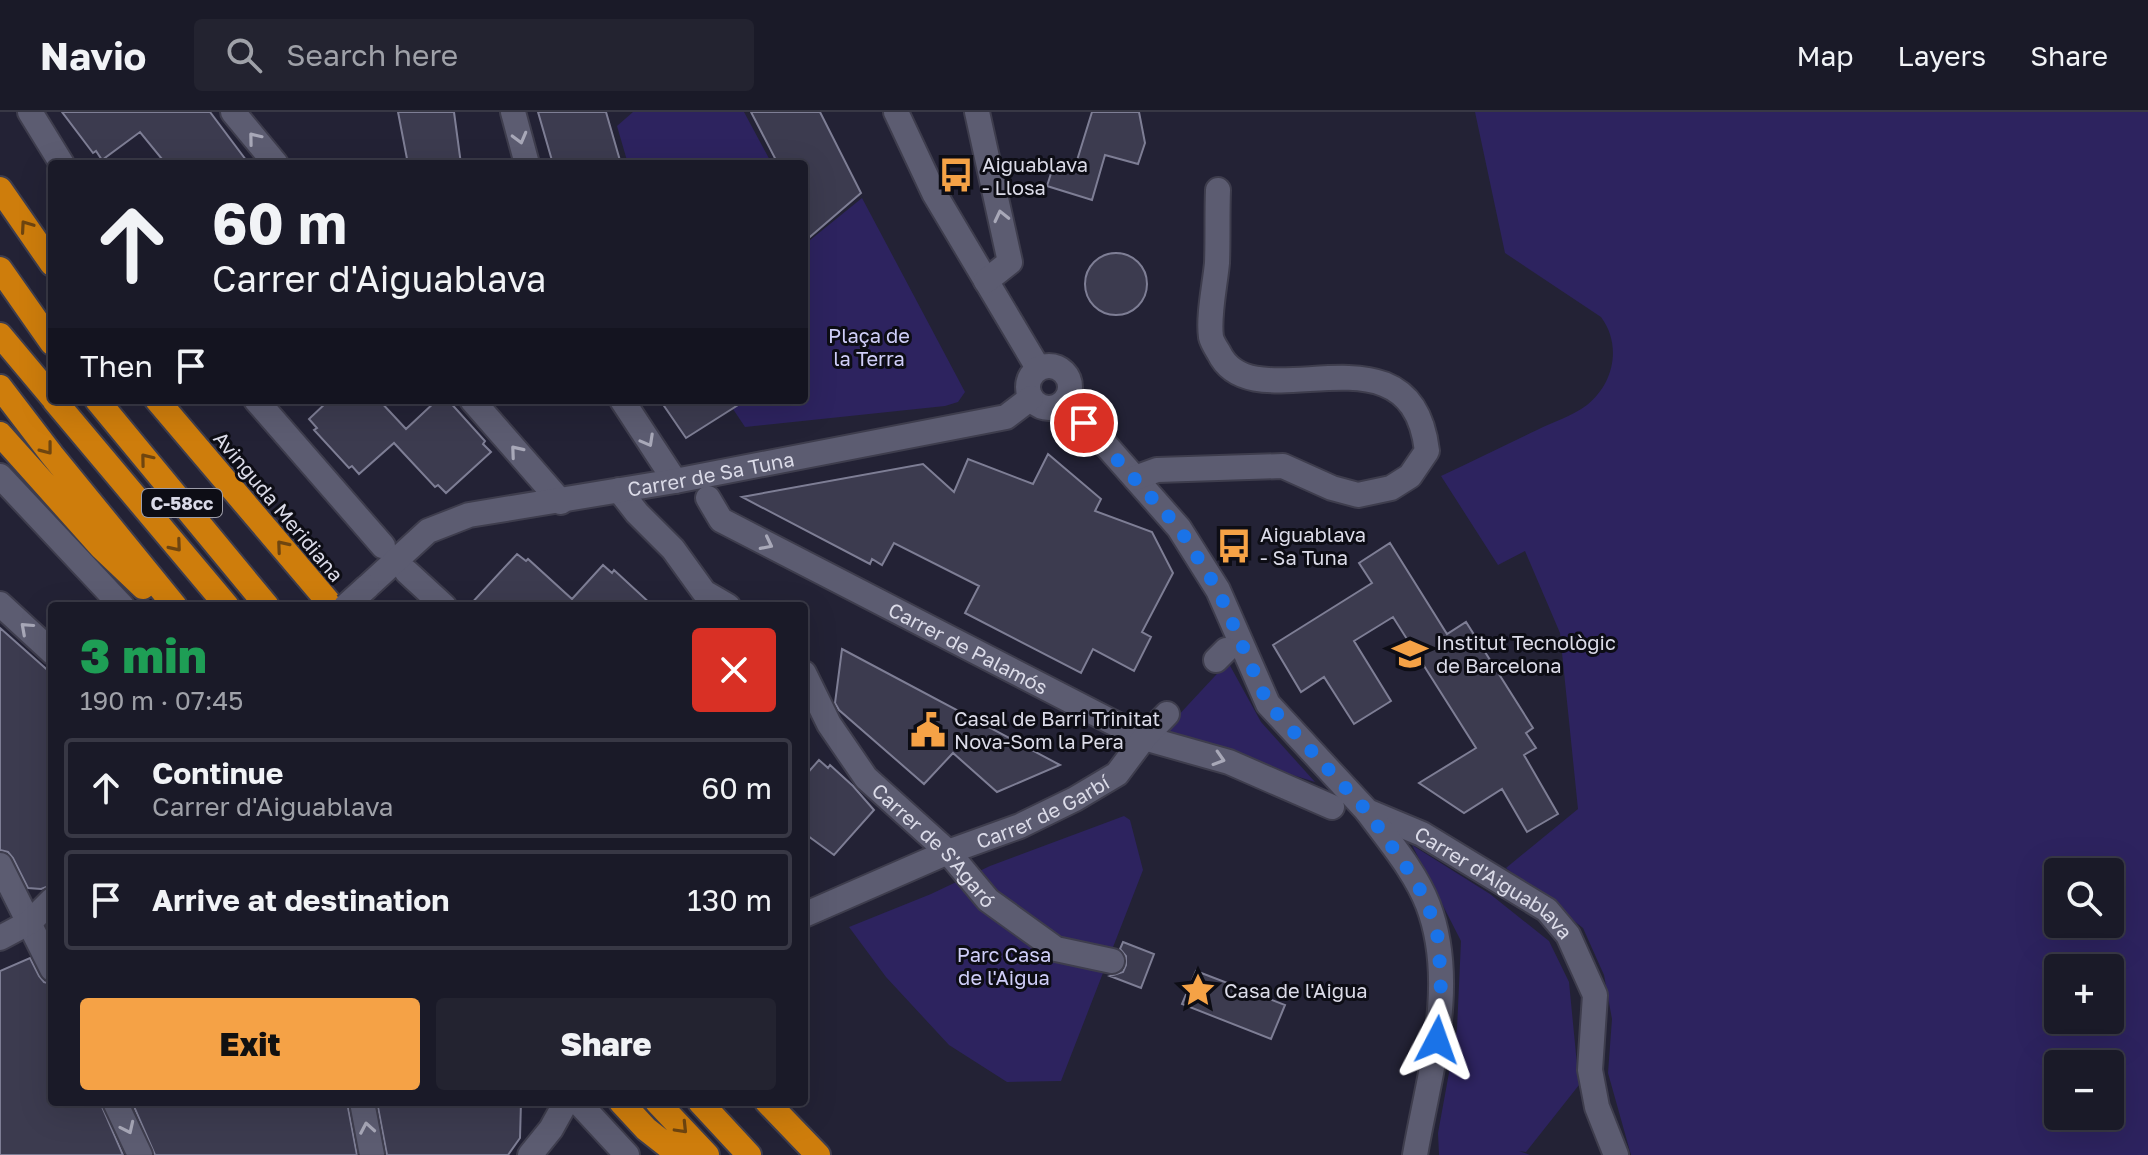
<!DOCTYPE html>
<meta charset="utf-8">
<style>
body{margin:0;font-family:"Golos Text",sans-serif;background:#232330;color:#f1f3f6;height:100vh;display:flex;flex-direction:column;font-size:30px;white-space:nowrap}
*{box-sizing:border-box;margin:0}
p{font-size:26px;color:#9fa1a8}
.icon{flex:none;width:44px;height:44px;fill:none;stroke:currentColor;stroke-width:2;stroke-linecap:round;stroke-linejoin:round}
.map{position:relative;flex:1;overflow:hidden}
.details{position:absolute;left:48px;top:490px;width:760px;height:504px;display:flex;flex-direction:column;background:#1a1a28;border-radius:8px;box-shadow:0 8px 32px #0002,0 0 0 2px #383845}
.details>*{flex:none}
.hud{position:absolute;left:48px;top:48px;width:760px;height:244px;border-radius:8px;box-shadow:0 8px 32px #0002,0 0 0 2px #383845;background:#1a1a28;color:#f1f3f6;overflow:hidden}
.buttons{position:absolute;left:2044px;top:746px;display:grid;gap:16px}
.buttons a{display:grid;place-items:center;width:80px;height:80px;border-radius:8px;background:#1a1a28;box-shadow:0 8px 32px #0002,0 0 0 2px #383845;font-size:40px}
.pin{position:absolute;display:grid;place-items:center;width:68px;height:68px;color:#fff;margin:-34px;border:4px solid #fff;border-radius:50%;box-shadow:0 2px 8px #0007}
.me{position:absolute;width:88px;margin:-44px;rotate:4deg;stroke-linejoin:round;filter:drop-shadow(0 0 6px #0008)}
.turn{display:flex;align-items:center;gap:28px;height:168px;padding:0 32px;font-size:36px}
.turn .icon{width:104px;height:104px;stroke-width:2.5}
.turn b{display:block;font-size:56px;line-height:68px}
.then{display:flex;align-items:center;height:76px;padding:0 32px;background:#0003;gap:16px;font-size:30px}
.round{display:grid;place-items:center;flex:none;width:84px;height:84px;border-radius:8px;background:#232330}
.headline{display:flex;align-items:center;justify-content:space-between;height:136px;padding:0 32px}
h1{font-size:48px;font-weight:800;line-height:60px;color:#1e9e55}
.action{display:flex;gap:16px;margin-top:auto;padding:16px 32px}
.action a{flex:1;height:92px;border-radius:8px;background:#f5a246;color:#111;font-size:32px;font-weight:800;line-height:92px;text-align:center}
.action a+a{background:#232330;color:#f1f3f6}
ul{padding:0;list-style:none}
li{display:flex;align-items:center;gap:24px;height:100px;margin:0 16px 12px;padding:0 16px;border:4px solid #383845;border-radius:8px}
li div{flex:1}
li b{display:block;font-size:30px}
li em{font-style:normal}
header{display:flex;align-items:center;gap:48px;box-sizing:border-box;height:112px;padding:0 40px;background:#1a1a28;border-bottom:2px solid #383845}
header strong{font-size:38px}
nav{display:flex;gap:44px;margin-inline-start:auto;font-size:28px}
.search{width:560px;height:72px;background:#232330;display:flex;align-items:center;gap:20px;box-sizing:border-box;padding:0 28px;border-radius:8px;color:#9fa1a8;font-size:30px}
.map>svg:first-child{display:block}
</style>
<header>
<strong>Navio</strong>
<div class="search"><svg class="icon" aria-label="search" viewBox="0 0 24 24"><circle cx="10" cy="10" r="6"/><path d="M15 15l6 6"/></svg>Search here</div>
<nav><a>Map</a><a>Layers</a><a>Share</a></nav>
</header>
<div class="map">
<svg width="2148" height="1043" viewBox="0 0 2148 1043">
<rect width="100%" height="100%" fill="#232235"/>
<path fill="#2d235f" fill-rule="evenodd" d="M633,0H744L772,52H628L617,14Z
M1475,0H2148V1043H1631L1608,961L1612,907L1604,863L1583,816L1506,756L1578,697L1560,521L1525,439L1498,453L1441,364C1473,349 1505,333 1537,318C1553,310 1572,304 1587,293C1614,272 1622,233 1601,205L1505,141ZM2058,760H2110V812H2058ZM2058,856H2110V908H2058ZM2058,952H2110V1004H2058Z
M862,86L965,280L958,290L945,294L745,315L727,288H804V133Z
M1228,550L1261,610L1315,670L1161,622Z
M1124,704L1130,708L1143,758L1061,969L1007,970L949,933L886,865L849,815L931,782L990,754Z
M1412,733L1490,782L1549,829L1569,870L1579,973L1526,1040L1519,1039L1530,1043H1439L1438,1021L1457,917L1461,829Z"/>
<path fill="#3c3b4f" stroke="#7e7e95" stroke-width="2" d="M62,0H210L249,52H166L140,20L102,48L96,39L93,41Z
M398,0H454L461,52H408Z
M538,0H606L621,52H553Z
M751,0H820L861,81L804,130V52H778Z
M1092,0H1139L1145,31L1138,52L1105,43L1092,88L1047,74L1054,52L1074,58Z
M1085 172a31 31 0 1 1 62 0a31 31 0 1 1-62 0Z
M329,288H379L406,317L437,288H448L485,329L483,332L491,340L446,381L438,373L435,375L394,331L359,362L352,354L349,356L314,318L317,316L309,307Z
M660,288H746L686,326Z
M1048,342L1101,387L1095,399L1152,420L1173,461L1142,520L1151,525L1134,559L1093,537L1081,561L965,501L979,474L894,431L882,453L872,447L870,452L742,385L923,352L954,380L968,347L1033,372Z
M1390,431L1447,522L1466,510L1533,616L1526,621L1536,636L1524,643L1558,702L1527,720L1502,677L1464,701L1419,671L1476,636L1393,505L1354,529L1391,589L1354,612L1324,565L1301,580L1273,533L1372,471L1359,451Z
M517,442L526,449L528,447L572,487L603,453L612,461L614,458L653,494H469Z
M0,516L52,562V773L41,777L28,776L13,746L8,740L0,738Z
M842,537L1060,653L997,680L953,641L924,672L839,598L835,591Z
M819,648L828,656L830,653L853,674L874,698L834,743L804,721V665Z
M1123,830L1154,842L1141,876L1110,864L1123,860L1126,853V844L1120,837Z
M30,846L39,864L44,870L52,872V990H100L123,1043H0V859Z
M1196,859L1285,893L1271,927L1182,892Z
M132,990H347L357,1043H155Z
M377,990H521L520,1026L508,1043H387Z"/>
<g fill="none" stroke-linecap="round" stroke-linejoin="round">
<g stroke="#3e3d4d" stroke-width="28">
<g id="street">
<path d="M30,0L62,52"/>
<path d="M233,0L276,52"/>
<path d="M513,0L527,52"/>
<path d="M896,0L934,81L1038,256"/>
<path d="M977,0L1010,150L986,169"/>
<circle cx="1049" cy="275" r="21"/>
<path d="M256,288L383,434"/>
<path d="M472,288L561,390"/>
<path d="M622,288L675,369"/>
<path id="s1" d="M1064,291L1104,331L1179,416L1218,478L1268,592L1367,699L1422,722L1547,798L1568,823L1595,883L1590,958L1597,995L1616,1043"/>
<path d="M0,364L122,494"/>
<path d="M1135,366L1157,358L1283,354L1332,376L1358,383L1391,376L1410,364L1427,339C1411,202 1254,314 1219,241C1216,236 1212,230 1211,225C1208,204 1215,173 1217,151C1218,127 1217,102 1218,78"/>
<path d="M619,378L637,401L673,437L704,480L728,494"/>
<path id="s2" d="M708,386L721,408L1110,609L1144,626L1229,650L1332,695"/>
<path d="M407,460L444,494"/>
<path id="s3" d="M367,475L428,419L469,403L675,369L1006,305L1031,286"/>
<path d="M0,492L52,540"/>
<path d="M1216,548L1226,538"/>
<path id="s4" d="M804,561L829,612L866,666L948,740L988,788L1056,837L1112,849"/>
<path d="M1367,699C1388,728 1415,759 1428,793C1458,872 1429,962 1415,1043"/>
<path d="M0,753L52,857"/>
<path id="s5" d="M804,803L948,740L1020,714L1075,687L1117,662L1144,626L1167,602"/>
<path d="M0,826L30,810L52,788"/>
<path d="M115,990L140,1043"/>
<path d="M362,990L372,1043"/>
<path d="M578,990L627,1043"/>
<path d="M530,1043L551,1017L566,990"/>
</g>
</g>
<g stroke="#3e3d4d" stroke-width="28">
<path id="highway" d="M0,77L52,152
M0,157L52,231
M0,223L52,285
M0,275L52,343L175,494
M54,288L227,494
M97,288L267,494
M157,288L332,494
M0,322L101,435L143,475
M621,990L646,1017L679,1043
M657,990L707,1043
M700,990L749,1043
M767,990L818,1043"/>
</g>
<use href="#street" stroke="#5c5c71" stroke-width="24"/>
<use href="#highway" stroke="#ce7d0c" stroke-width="24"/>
<g stroke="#3e3d4d" stroke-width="28" stroke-linecap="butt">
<path id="street-bridge" d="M346,494L367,475"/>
</g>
<use href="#street-bridge" stroke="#5c5c71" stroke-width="24"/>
</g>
<defs><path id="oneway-chevron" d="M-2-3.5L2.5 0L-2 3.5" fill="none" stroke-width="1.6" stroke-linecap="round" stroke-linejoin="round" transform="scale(2)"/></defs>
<g stroke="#a8a8b8">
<use href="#oneway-chevron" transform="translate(254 26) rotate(-129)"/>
<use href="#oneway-chevron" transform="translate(520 26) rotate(75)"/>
<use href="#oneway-chevron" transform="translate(1001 104) rotate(-103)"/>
<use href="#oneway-chevron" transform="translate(648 329) rotate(61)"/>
<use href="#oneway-chevron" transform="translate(516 339) rotate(-130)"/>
<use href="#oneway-chevron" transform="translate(767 432) rotate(27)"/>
<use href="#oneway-chevron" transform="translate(26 516) rotate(-138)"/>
<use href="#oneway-chevron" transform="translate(1219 647) rotate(17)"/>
<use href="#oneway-chevron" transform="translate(128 1016) rotate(65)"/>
<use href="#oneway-chevron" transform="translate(367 1016) rotate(-100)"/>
</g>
<g stroke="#6e4510">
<use href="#oneway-chevron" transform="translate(26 114) rotate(-125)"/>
<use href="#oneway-chevron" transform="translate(47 337) rotate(52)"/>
<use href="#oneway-chevron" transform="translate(146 347) rotate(-129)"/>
<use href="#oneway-chevron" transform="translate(176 434) rotate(50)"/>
<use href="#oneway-chevron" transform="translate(282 434) rotate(-130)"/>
<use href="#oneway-chevron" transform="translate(682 1016) rotate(46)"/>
</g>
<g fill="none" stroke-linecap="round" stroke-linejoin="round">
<path stroke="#1a73e8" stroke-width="14" stroke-dasharray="0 25.2" d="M1084,311L1179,416L1218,478L1268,592L1367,699L1411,762L1427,790L1438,826L1441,870L1437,928"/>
</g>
<defs>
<g id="bus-bare" transform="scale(2.76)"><path d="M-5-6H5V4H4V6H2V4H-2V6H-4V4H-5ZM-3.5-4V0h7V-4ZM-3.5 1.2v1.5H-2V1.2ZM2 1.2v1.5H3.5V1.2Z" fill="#f5a246" stroke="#0d0d15" stroke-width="2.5" paint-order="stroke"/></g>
<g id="school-bare" transform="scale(2.76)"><path d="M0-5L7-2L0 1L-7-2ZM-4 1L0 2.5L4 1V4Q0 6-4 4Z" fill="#f5a246" stroke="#0d0d15" stroke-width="2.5" paint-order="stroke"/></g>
<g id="civic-bare" transform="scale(2.76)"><path d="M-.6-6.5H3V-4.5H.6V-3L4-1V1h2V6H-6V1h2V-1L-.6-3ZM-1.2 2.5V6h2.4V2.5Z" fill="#f5a246" stroke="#0d0d15" stroke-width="2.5" paint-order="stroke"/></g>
<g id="sight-bare" transform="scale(2.76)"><path d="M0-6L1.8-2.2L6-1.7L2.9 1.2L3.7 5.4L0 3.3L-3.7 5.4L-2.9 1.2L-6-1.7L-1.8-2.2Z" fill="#f5a246" stroke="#0d0d15" stroke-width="2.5" paint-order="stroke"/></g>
</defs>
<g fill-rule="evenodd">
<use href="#bus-bare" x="956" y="63"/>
<use href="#bus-bare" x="1234" y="434"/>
<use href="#school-bare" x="1410" y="542"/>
<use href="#civic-bare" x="928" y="618"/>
<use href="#sight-bare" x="1198" y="878"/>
</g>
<g text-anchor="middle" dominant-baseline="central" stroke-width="6" stroke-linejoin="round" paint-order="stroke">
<rect fill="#0d0d15" stroke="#9d9da9" stroke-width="2" x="142" y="377" width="80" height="28" rx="6"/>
<g font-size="18" font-weight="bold" fill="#dbdbe8">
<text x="182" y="391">C-58cc</text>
</g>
<g font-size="20" fill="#dbdbe8" stroke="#0d0d15" text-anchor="start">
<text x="982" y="52">Aiguablava<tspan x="982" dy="23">- Llosa</tspan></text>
<text x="1260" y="422">Aiguablava<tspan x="1260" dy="23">- Sa Tuna</tspan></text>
<text x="1436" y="530">Institut Tecnològic<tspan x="1436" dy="23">de Barcelona</tspan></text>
<text x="954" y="606">Casal de Barri Trinitat<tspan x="954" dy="23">Nova-Som la Pera</tspan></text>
<text x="1224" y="878">Casa de l'Aigua</text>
</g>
<g font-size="20" fill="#cfcef8" stroke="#0d0d15">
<text x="869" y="223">Plaça de<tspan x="869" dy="23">la Terra</tspan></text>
<text x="1004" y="842">Parc Casa<tspan x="1004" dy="23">de l'Aigua</tspan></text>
</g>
<g font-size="20" fill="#dbdbe8" stroke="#0d0d15">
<text stroke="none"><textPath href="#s3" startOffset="372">Carrer de Sa Tuna</textPath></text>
<text transform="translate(279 394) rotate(50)">Avinguda Meridiana</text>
<text stroke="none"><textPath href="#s2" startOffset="304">Carrer de Palamós</textPath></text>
<text stroke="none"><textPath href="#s5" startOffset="260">Carrer de Garbí</textPath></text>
<text stroke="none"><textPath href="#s4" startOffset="218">Carrer de S'Agaró</textPath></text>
<text stroke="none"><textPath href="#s1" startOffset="660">Carrer d'Aiguablava</textPath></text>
</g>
</g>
</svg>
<div class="buttons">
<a><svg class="icon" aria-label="search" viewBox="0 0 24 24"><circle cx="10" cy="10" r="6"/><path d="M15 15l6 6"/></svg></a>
<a>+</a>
<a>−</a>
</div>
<div class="pin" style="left:1084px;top:311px;background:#d93025"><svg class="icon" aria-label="arrive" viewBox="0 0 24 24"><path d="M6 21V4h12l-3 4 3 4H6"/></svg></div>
<svg class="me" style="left:1437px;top:928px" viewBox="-20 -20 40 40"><path d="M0-17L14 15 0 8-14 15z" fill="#1a73e8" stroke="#fff" stroke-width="4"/></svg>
<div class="hud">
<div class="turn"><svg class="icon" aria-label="ahead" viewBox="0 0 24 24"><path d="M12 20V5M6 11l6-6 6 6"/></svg><div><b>60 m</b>Carrer d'Aiguablava</div></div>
<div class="then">Then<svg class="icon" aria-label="arrive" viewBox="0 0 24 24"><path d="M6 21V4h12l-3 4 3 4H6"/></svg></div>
</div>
<section class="details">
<div class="headline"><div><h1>3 min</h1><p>190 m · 07:45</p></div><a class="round" style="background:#d93025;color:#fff"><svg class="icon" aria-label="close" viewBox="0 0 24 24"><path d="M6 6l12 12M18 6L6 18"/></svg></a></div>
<ul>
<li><svg class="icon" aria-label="ahead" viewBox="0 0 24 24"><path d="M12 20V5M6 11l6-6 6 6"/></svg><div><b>Continue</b><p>Carrer d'Aiguablava</p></div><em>60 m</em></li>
<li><svg class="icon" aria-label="arrive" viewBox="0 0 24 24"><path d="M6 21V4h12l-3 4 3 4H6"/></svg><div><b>Arrive at destination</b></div><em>130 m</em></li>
</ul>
<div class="action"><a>Exit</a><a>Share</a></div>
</section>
</div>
